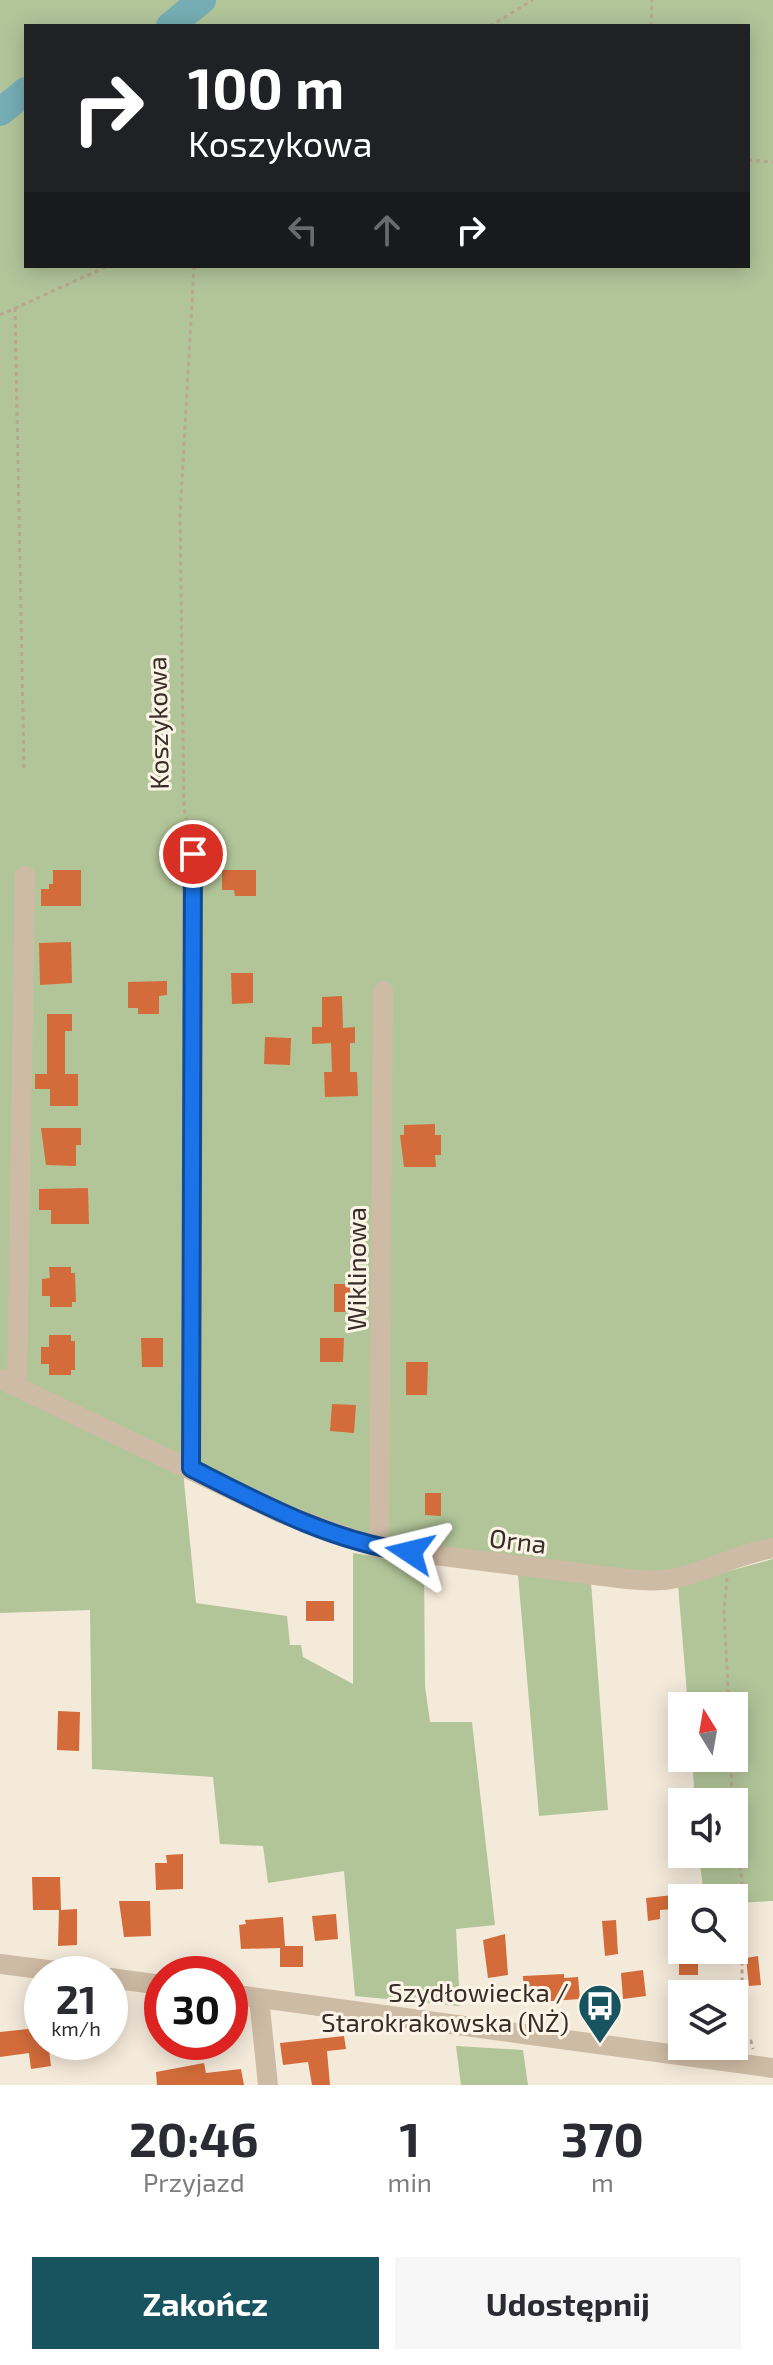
<!DOCTYPE html>
<html lang="pl">
<meta charset="utf-8">
<style>
body{margin:0;font-family:"Exo 2",sans-serif;background:#f7f7f7;color:#2b2b33;height:100vh;display:flex;flex-direction:column;font-size:30px;white-space:nowrap}
*{box-sizing:border-box;margin:0}
p{font-size:26px;color:#7c7c81}
.icon{flex:none;width:44px;height:44px;fill:none;stroke:currentColor;stroke-width:2;stroke-linecap:round;stroke-linejoin:round}
.map{position:relative;height:2085px;overflow:hidden}
.drawer{display:flex;flex-direction:column;background:#fff;flex:1}
.drawer>*{flex:none}
.guide{position:absolute;left:24px;top:24px;width:726px;height:244px;border-radius:0px;box-shadow:0 4px 20px #0003;background:#202124;color:#fff;overflow:hidden}
.needle{width:52px;rotate:349deg}
.controls{position:absolute;left:668px;top:1692px;display:grid;gap:16px}
.controls a{display:grid;place-items:center;width:80px;height:80px;border-radius:0px;background:#fff;box-shadow:0 4px 20px #0003;font-size:40px}
.speed{position:absolute;left:24px;top:1956px;display:flex;gap:16px;font-size:40px;font-weight:700;text-align:center}
.speed>*{display:grid;place-content:center;width:104px;height:104px;border-radius:50%;background:#fff;box-shadow:0 4px 20px #0003;line-height:1}
.speed small{font-size:20px;font-weight:400}
.speed .limit{border:12px solid #d22;background:#fff;color:#111}
.pin{position:absolute;display:grid;place-items:center;width:68px;height:68px;color:#fff;margin:-34px;border:4px solid #fff;border-radius:50%;box-shadow:0 2px 8px #0007}
.me{position:absolute;width:88px;margin:-44px;rotate:280deg;stroke-linejoin:round;filter:drop-shadow(0 0 6px #0008)}
.turn{display:flex;align-items:center;gap:28px;height:168px;padding:0 32px;font-size:36px}
.turn .icon{width:104px;height:104px;stroke-width:2.5}
.turn b{display:block;font-size:56px;line-height:68px}
.lanes{display:flex;align-items:center;height:76px;padding:0 32px;background:#0003;justify-content:center;gap:40px;direction:ltr}
.lanes .off{opacity:.35}
.eta{display:flex;justify-content:space-evenly;align-items:center;height:136px;text-align:center}
.eta b{font-size:48px;font-weight:700;line-height:56px}
.primary-button{display:flex;gap:16px;margin-top:auto;padding:16px 32px}
.primary-button a{flex:1;height:92px;border-radius:0px;background:#18545f;color:#fff;font-size:32px;font-weight:700;line-height:92px;text-align:center}
.primary-button a+a{background:#f7f7f7;color:#2b2b33}
.map>svg:first-child{display:block}
</style>
<div class="map">
<svg width="773" height="2085" viewBox="0 0 773 2085">
<rect width="100%" height="100%" fill="#f4eada"/>
<path fill="#b2c599" fill-rule="evenodd" d="M0,0H773V1542L661,1575L403,1545L287,1509L0,1370ZM26,26H748V266H26Z
M0,1388L183,1471L196,1603L287,1616L290,1645H301L303,1657L353,1684V1553L424,1564L425,1686L430,1722H472L495,1925L456,1929L460,2006L355,1996L344,1871L268,1883L263,1846L220,1844L213,1777L92,1769L90,1610L0,1613Z
M773,1559V1901L734,1903V1898H704L699,1854H734V1802H695L692,1758H734V1706H688L678,1585Z
M518,1575L591,1582L608,1810L539,1816Z
M456,2046L523,2050L528,2085H461Z"/>
<g fill="none" stroke-linecap="round" stroke-linejoin="round">
<path stroke="#76adb5" stroke-width="28" d="M170,26L202,0
M0,112L26,91"/>
</g>
<path fill="#d36c3a" d="M53,870H81V906H41V889H49V884H53Z
M222,870H256V896H235L234,890H222Z
M71,942L72,983L40,985L39,943Z
M231,973H253V1003L232,1004Z
M167,981V995L159,996V1014H138V1008H128V982Z
M342,996L343,1028L355,1027V1043H350V1072H357L358,1096L325,1097L324,1072H332L331,1043L312,1044V1027H322V997Z
M47,1014H72V1031H65V1074H78V1106H50V1089H35V1074H47Z
M265,1037L291,1038L290,1065L264,1064Z
M435,1124V1135H441V1155H435L436,1167H404L400,1135H404V1125Z
M41,1128H81V1145H76V1166L46,1165Z
M88,1188L89,1224H51V1210H39V1189Z
M49,1267H71V1273H75L76,1302H72V1307H50V1296H42V1279L50,1278Z
M334,1284H352V1312H334Z
M49,1335H71V1341H75V1370H71V1375H49V1364H41V1347H49Z
M141,1338H163V1367H142Z
M320,1338H344L343,1362H320Z
M406,1362H428L427,1395H406Z
M332,1404L356,1405L354,1433L330,1431Z
M425,1493H441V1516L425,1515Z
M306,1601H334V1621H306Z
M58,1711L80,1712L79,1751L57,1750Z
M183,1854V1889L156,1890L155,1863H167L166,1855Z
M32,1877H60L61,1910L77,1909V1945L58,1946L59,1910H33Z
M673,1895L674,1909L660,1910V1919L648,1921L646,1898Z
M119,1901H150L151,1936L124,1937Z
M336,1914L338,1939L315,1941L312,1916Z
M283,1917L285,1946H303V1967H280V1948L241,1949L239,1925L246,1924L245,1920Z
M616,1920L618,1954L605,1956L602,1921Z
M505,1934L508,1975L488,1978L483,1940Z
M679,1955H698V1975H679Z
M758,1956L761,1985L749,1986L746,1958Z
M643,1970L646,1996L623,1999L621,1973Z
M564,1974V1978L578,1977L580,1999L524,2003L523,1976Z
M42,2018V2042H48L51,2066L31,2069L29,2053L0,2057V2032L28,2029L27,2020Z
M344,2036L346,2049L327,2051L330,2085H312L308,2062L283,2065L280,2043Z
M204,2063L206,2073L241,2069L244,2085H157L156,2072Z"/>
<g fill="none" stroke-linecap="round" stroke-linejoin="round">
<path stroke="#baa58f" stroke-width="3" stroke-dasharray="4 4" stroke-linecap="butt" d="M490,26L533,0
M651,26L652,0
M748,160L773,162
M15,308L24,769
M0,315L108,266
M190,837L184,808L180,516L194,266
M727,1578L724,1612L729,1706
M731,1758L732,1802
M734,1818L742,1882V2049
M734,2040L751,2041L753,2049"/>
<path stroke="#cebba5" stroke-width="20" d="M0,1379L281,1513L379,1548L627,1579C641,1580 657,1582 671,1579C707,1572 737,1554 773,1548
M17,1387L25,876
M191,1468L193,854
M379,1548L383,991
M0,1964L80,1974
M110,1978L162,1985
M230,1994L773,2068
M259,1998L268,2085"/>
</g>
<g fill="none" stroke-linecap="round" stroke-linejoin="round">
<g stroke="#114b97" stroke-width="20">
<path id="route" d="M193,854L191,1468C260,1503 332,1542 410,1552"/>
</g>
<use href="#route" stroke="#1a73e8" stroke-width="14"/>
</g>
<defs>
<g id="bus-pin" transform="scale(2.3)"><path d="M0 17L-7.5 6A9.5 9.5 0 1 1 7.5 6Z" fill="#18545f" stroke="#fbf4e7"/><path d="M-5-6H5V4H4V6H2V4H-2V6H-4V4H-5ZM-3.5-4V0h7V-4ZM-3.5 1.2v1.5H-2V1.2ZM2 1.2v1.5H3.5V1.2Z" fill="#fff"/></g>
</defs>
<g fill-rule="evenodd">
<use href="#bus-pin" x="600" y="2006"/>
</g>
<g text-anchor="middle" dominant-baseline="central" stroke-width="6" stroke-linejoin="round" paint-order="stroke">
<g font-size="26" fill="#392e27" stroke="#fbf4e7">
<text transform="translate(157 723) rotate(-91)">Koszykowa</text>
<text transform="translate(355 1269) rotate(-90)">Wiklinowa</text>
<text transform="translate(518 1540) rotate(7)">Orna</text>
</g>
<g font-size="26" fill="#392e27" stroke="#fbf4e7" text-anchor="end">
<text x="569" y="1991">Szydłowiecka /<tspan x="569" dy="30">Starokrakowska (NŻ)</tspan></text>
</g>
</g>
</svg>
<div class="controls">
<a><svg class="needle" viewBox="-14 -14 28 28"><path d="M0-13l5 13h-10z" fill="#e53935"/><path d="M0 13l5-13h-10z" fill="#7c7c81"/></svg></a>
<a><svg class="icon" aria-label="sound" viewBox="0 0 24 24"><path d="M4 9h4l5-4v14l-5-4H4zM17 9q2 3 0 6"/></svg></a>
<a><svg class="icon" aria-label="search" viewBox="0 0 24 24"><circle cx="10" cy="10" r="6"/><path d="M15 15l6 6"/></svg></a>
<a><svg class="icon" aria-label="layers" viewBox="0 0 24 24"><path d="M12 4l9 5-9 5-9-5zM3 14l9 5 9-5"/></svg></a>
</div>
<div class="speed"><div>21<small>km/h</small></div><div class="limit">30</div></div>
<div class="pin" style="left:193px;top:854px;background:#d93025"><svg class="icon" aria-label="arrive" viewBox="0 0 24 24"><path d="M6 21V4h12l-3 4 3 4H6"/></svg></div>
<svg class="me" style="left:410px;top:1552px" viewBox="-20 -20 40 40"><path d="M0-17L14 15 0 8-14 15z" fill="#1a73e8" stroke="#fff" stroke-width="4"/></svg>
<div class="guide">
<div class="turn"><svg class="icon" aria-label="right" viewBox="0 0 24 24"><path d="M7 20v-9h11M14 6l5 5-5 5"/></svg><div><b>100 m</b>Koszykowa</div></div>
<div class="lanes"><svg class="icon off" aria-label="left" viewBox="0 0 24 24"><path d="M17 20v-9H6M10 6l-5 5 5 5"/></svg><svg class="icon off" aria-label="ahead" viewBox="0 0 24 24"><path d="M12 20V5M6 11l6-6 6 6"/></svg><svg class="icon" aria-label="right" viewBox="0 0 24 24"><path d="M7 20v-9h11M14 6l5 5-5 5"/></svg></div>
</div>
</div>
<section class="drawer">
<div class="eta">
<div><b>20:46</b><p>Przyjazd</p></div>
<div><b>1</b><p>min</p></div>
<div><b>370</b><p>m</p></div>
</div>
<div class="primary-button"><a>Zakończ</a><a>Udostępnij</a></div>
</section>
